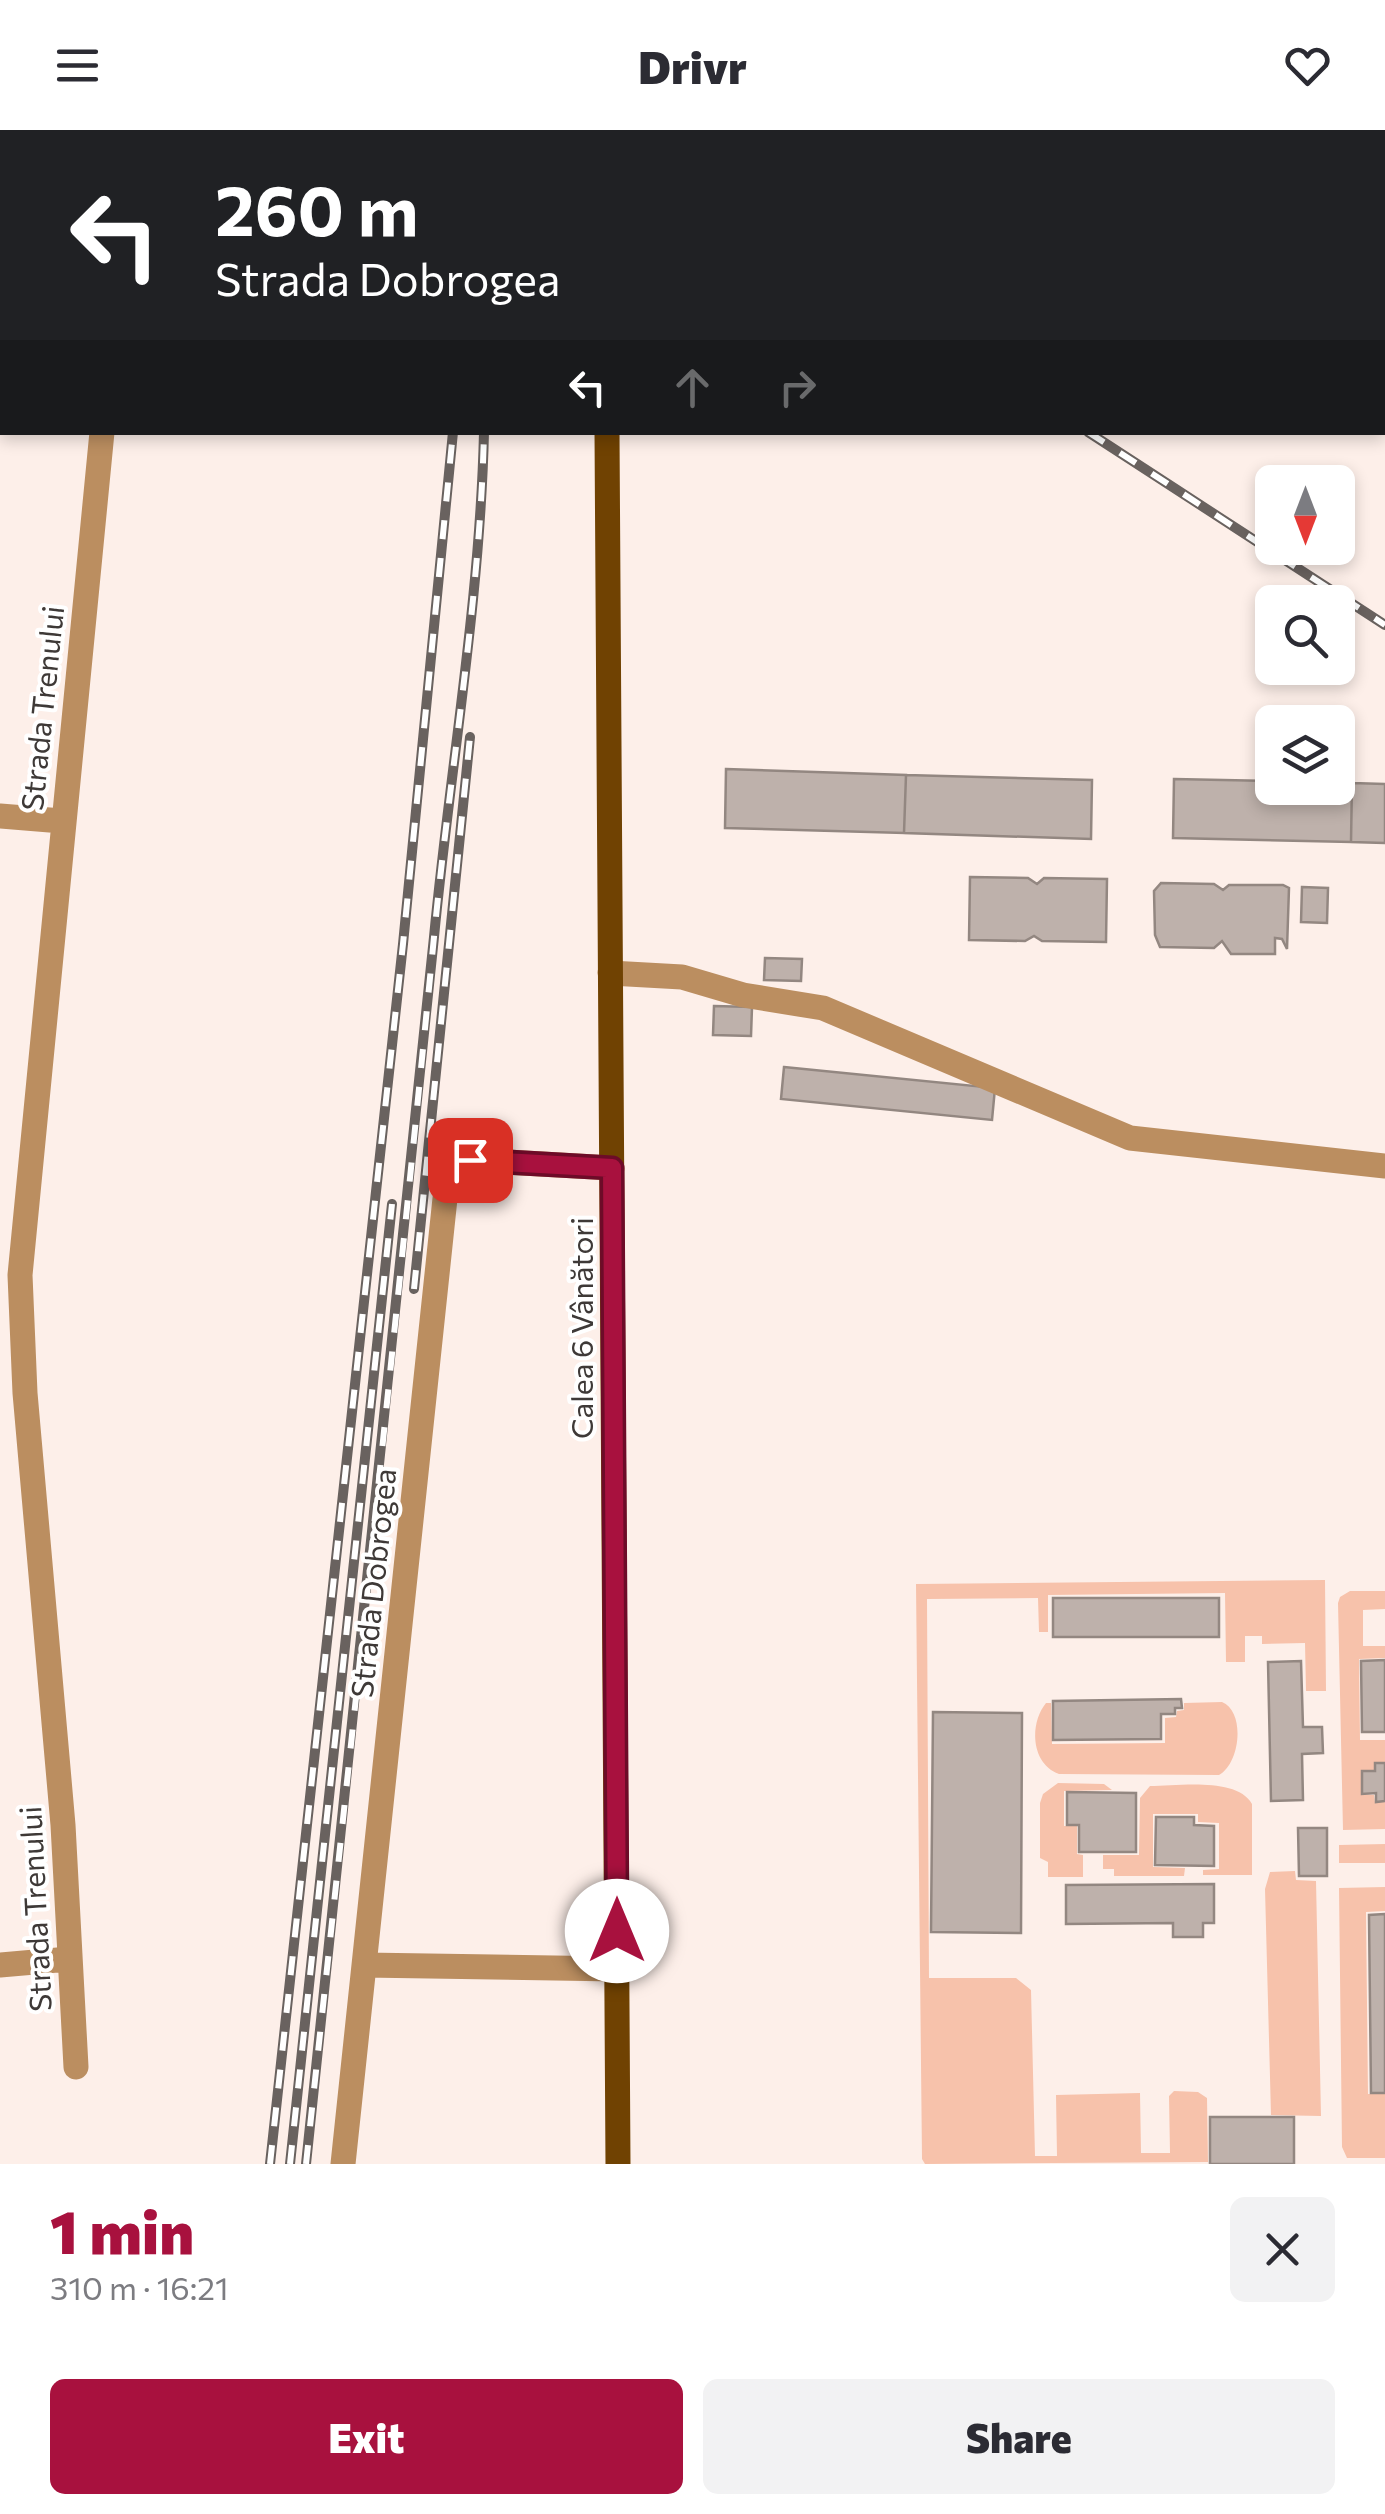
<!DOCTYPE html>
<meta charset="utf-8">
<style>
body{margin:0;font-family:Commissioner,sans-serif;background:#f2f2f3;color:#2b2b33;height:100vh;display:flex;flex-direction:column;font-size:38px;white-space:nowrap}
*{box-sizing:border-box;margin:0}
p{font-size:32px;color:#7c7c81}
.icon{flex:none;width:55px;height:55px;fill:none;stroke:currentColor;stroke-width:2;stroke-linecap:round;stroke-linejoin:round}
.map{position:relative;height:2034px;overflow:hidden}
.drawer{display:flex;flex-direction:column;background:#fff;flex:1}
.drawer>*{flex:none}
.top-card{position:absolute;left:0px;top:0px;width:1385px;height:305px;box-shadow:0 5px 15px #0003;background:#202124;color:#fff;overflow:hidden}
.needle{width:65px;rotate:180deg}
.buttons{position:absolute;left:1255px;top:335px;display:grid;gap:20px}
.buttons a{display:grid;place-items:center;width:100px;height:100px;border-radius:15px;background:#fff;box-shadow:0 5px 15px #0003;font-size:50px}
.pin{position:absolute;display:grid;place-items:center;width:85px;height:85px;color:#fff;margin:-42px;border-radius:20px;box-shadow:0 5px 15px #0006}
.me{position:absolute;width:110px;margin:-55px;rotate:0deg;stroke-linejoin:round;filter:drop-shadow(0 0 8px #0008)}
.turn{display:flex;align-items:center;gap:35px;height:210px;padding:0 50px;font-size:45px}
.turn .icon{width:130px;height:130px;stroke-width:2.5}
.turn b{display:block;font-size:70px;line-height:85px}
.lanes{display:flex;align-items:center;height:95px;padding:0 50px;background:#0003;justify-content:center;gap:50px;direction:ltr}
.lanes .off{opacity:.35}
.round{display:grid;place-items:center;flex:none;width:105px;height:105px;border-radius:15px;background:#f2f2f3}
.headline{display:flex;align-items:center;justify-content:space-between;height:170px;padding:0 50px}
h1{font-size:60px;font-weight:800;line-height:75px;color:#a8113e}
.cta{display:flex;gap:20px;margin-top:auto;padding:20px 50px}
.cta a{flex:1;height:115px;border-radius:15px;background:#a8113e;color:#fff;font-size:40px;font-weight:800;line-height:115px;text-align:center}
.cta a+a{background:#f2f2f3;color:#2b2b33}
header{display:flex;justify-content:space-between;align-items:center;height:130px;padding:0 50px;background:#fff;font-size:45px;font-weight:800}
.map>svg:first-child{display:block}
</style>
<header><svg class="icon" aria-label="menu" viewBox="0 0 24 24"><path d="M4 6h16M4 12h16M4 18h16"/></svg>Drivr<svg class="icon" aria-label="heart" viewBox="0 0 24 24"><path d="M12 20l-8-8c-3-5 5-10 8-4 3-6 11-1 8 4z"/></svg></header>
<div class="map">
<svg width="1385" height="2034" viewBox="0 0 1385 2034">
<rect width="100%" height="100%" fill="#fdefe9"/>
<path fill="#f7c2ab" d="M1325,1450L1326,1561H1306L1305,1513L1262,1514V1506H1245V1532H1226L1225,1463L1048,1465V1502H1039L1038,1468L927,1469L929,1848H1016L1031,1860L1035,2026H1057L1056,1965L1140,1963L1141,2023H1170L1169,1966L1174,1961L1198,1962L1207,1968L1208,2032L925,2034L922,2029L916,1454Z
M1350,1461H1385V1479L1363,1480V1516H1385V1528L1359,1529L1360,1610H1385V1632L1374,1633V1641H1361V1664L1374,1665L1375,1672H1385V1699L1343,1700L1338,1473L1340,1467Z
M1222,1572C1246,1582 1240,1634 1219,1645L1059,1644C1031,1634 1029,1594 1046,1573H1051L1052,1614L1165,1613V1588L1176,1587L1177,1581L1184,1580V1573Z
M1058,1653L1104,1654L1112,1660L1064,1661V1696H1077V1724L1083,1725V1747H1048V1732L1040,1728V1673L1043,1664Z
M1150,1656C1179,1656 1237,1647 1252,1674V1745H1203V1740L1219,1739V1693L1198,1692V1684H1153V1737L1185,1738L1184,1746H1114V1739H1103V1725H1139L1140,1668Z
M1385,1714V1733H1339V1715Z
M1295,1741L1296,1750L1316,1751L1321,1986L1271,1985L1265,1759L1270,1742Z
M1385,1757V1781L1366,1782L1368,1964H1385V2028H1347L1342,2017L1339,1758Z"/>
<path fill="#beb1ab" stroke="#938781" stroke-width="2.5" d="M726,639L906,645L904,703L725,698Z
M906,645L1092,650L1091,709L904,703Z
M1174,649L1272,651V658H1338V653H1352L1351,712L1173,708Z
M1352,653L1385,654V713L1351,712Z
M970,747L1028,748L1037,754L1044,748L1107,749L1106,812L1042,811L1034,806L1025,811L969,810Z
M1161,753L1214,754L1223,760L1229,755H1283L1289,758L1287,819L1282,809L1275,808V824H1231L1222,811L1214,818L1160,817L1155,805L1154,761Z
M1302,757L1328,758L1327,793L1301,792Z
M765,828L802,829L801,851L764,850Z
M714,876L752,877L751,906L713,905Z
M784,937L995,958L992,990L781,969Z
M1053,1468H1219V1507H1053Z
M1385,1530V1602H1362L1361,1531Z
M1301,1531L1303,1597H1322L1323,1623L1302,1624L1303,1670L1271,1671L1268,1532Z
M1181,1569L1182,1578H1175V1584H1161V1609L1053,1610V1571Z
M933,1582L1022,1583L1021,1803L931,1802Z
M1375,1633H1385V1671L1376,1672V1663L1362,1664V1641H1375Z
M1067,1662L1136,1663V1722H1079V1695H1067Z
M1156,1687H1194V1695L1214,1696V1736L1155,1735Z
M1298,1698H1327V1746H1299Z
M1214,1754V1793H1203V1807H1173V1793L1066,1794V1755Z
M1385,1784V1963H1371L1369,1785Z
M1210,1987H1294V2034H1210Z"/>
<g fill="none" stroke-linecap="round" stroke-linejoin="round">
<path stroke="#bb8e60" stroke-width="25" d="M974,0L977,2
M133,2V0
M1382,59H1385
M0,686L62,691
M610,843L682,847L743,865L823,878L1130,1008L1385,1036
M0,1835L69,1829
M364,1835L617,1839
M76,1937L63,1695L25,1263L20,1145L102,302
M343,2034L446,1059L452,1045L470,1030L612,1038"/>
<path stroke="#704202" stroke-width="25" d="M679,2L680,0
M607,302L618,2034"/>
<g stroke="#69625f" stroke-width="10">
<path id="rail" d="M736,0L738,2
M943,0L945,2
M476,2V0
M509,2V0
M1382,170L1385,171
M1382,186H1385
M1088,302L1385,495
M414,1159L470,607
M270,2034L403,814L453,302
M290,2034L392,1074
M306,2034C350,1625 394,1216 434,807C450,639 480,472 484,302"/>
</g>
<use href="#rail" stroke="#fff" stroke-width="6" stroke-dasharray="19" stroke-linecap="butt"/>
</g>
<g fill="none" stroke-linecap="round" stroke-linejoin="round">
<g stroke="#6d0b28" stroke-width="25">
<path id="route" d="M470,1030L612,1038L617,1801"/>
</g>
<use href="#route" stroke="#a8113e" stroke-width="18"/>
</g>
<g text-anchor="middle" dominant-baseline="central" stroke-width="8" stroke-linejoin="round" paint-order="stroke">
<g font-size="30" fill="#3e3937" stroke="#fff">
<text transform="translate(41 578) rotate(-84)">Strada Trenului</text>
<text transform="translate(580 1198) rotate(-90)">Calea 6 Vânători</text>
<text transform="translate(372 1453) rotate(-84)">Strada Dobrogea</text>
<text transform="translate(34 1779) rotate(-93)">Strada Trenului</text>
</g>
</g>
</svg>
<div class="buttons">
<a><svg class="needle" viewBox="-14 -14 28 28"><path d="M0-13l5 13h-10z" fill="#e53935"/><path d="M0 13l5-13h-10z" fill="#7c7c81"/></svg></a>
<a><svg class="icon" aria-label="search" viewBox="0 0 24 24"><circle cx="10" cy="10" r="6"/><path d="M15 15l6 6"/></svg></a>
<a><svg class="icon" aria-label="layers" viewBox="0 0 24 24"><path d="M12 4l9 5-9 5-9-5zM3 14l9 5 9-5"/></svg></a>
</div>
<div class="pin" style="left:470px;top:1030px;background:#d93025"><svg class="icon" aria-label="arrive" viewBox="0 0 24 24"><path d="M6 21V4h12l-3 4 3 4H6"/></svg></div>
<svg class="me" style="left:617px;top:1801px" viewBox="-20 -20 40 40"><circle r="19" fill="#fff"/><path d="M0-13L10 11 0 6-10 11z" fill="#a8113e"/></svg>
<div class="top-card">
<div class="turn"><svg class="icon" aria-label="left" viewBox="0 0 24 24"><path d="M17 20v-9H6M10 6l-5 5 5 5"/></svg><div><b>260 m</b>Strada Dobrogea</div></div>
<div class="lanes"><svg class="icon" aria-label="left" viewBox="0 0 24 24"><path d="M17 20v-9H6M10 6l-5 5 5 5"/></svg><svg class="icon off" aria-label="ahead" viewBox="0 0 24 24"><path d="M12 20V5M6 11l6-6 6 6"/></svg><svg class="icon off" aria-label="right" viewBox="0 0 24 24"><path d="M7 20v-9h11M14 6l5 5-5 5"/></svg></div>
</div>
</div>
<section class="drawer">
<div class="headline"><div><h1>1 min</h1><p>310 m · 16:21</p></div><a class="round"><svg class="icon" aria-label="close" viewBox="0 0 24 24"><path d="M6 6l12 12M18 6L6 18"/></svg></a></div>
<div class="cta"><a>Exit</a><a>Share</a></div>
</section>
